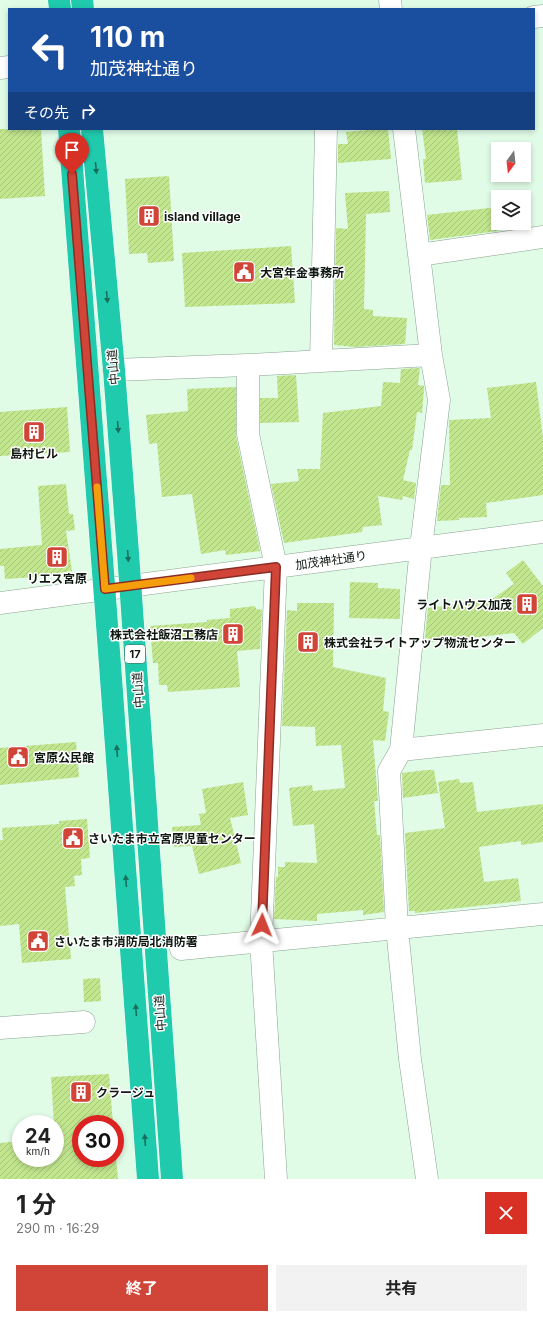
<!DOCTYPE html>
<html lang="ja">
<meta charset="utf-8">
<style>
body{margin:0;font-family:Inter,"Noto Sans JP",sans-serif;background:#f2f2f2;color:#222;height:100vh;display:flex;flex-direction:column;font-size:15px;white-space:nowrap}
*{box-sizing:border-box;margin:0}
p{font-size:13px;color:#767676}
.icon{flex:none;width:22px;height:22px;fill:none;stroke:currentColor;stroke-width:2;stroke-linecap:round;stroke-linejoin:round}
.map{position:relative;height:1179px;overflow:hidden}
.panel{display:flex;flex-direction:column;background:#fff;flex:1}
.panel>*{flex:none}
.banner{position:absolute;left:8px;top:8px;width:527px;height:122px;border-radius:0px;box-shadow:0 2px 6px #0003;background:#1a4fa0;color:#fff;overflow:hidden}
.needle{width:26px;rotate:195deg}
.controls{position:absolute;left:491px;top:142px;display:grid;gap:8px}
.controls a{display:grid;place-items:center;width:40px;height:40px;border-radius:0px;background:#fff;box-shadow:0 2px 6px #0003;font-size:20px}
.speed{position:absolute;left:12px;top:1115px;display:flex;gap:8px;font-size:20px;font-weight:700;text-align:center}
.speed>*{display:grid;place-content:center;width:52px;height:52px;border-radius:50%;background:#fff;box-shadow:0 2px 6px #0003;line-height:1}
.speed small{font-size:10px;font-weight:400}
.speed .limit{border:6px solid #d22;background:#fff;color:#111}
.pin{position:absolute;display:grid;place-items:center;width:34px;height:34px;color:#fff;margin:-41px -17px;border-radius:50% 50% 50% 0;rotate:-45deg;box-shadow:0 0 4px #0007}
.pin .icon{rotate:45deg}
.me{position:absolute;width:44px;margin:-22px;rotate:2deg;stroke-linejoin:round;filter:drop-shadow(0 0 3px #0008)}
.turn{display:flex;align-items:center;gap:14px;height:84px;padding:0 16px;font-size:18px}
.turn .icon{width:52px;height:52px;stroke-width:2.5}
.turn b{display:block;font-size:28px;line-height:34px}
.then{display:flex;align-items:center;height:38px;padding:0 16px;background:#0003;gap:8px;font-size:15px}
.round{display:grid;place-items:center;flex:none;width:42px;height:42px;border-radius:0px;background:#f2f2f2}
.headline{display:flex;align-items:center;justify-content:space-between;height:68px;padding:0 16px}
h1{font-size:24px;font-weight:700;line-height:30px}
.button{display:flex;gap:8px;margin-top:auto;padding:8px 16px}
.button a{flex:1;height:46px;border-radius:0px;background:#d14438;color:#fff;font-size:16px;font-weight:700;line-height:46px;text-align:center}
.button a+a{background:#f2f2f2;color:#222}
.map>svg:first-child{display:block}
</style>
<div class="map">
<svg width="543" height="1179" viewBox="0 0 543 1179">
<defs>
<pattern id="building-hatch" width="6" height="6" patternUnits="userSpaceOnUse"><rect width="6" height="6" fill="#c1e68e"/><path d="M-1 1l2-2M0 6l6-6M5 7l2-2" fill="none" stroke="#a5c579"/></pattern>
</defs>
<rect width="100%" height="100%" fill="#e0fbe6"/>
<path fill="url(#building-hatch)" d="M0,129H41L45,196L0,199Z
M378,129H388L391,159L338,163V144H348L346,132Z
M422,129H457L462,180L425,183L423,159H426Z
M169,176L174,261L148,263L147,253L129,254L125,179Z
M389,191L390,212L366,214L364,309L373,310V316L407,318L405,344L355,347L334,345L336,228L348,229L345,193Z
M498,207V231L430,240L427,215Z
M291,246L295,303L185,307L182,253Z
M420,368L418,385L424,386V389L422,413L417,412L412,450H410L403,480L416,483L414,499L403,496L402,500L378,496L382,525L363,527L362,532L284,543L271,484L299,481L297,469H320L323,413L381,406L383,382L400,383L401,369Z
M296,375L299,422L260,423V398H278L277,376Z
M536,382L543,438V495L486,503L487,517L459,518V520L437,521L441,485H450L449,420L491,418L487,388Z
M236,387V436L260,551L226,555L225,550L201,554L192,494L162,497L157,443L149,444L146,415L188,411L187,389Z
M67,407L70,452L0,456V412Z
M66,484L69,514H73L75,530L66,531L72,571L36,577L5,579L4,566H0V549L42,545L38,486Z
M523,560L543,586V628L523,644L514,633L425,643V638L428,608L491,600L514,584L506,573Z
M350,582L378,583V588L400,589V619L349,618Z
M297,603H334L333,667L386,678L383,711L389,712L385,741L373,740L378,801H374L377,835H380L384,912L363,915V910L317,914V921L274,919L276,877H278V867H285V862L317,863L314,824L293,826L289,788L312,785L313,791L345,788L341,745L316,746L315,727L282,726L287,610L297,611Z
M255,606L256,609L262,610L260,649L237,651L240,687L168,692L167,685H159L158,663H153L150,626L207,622V620L230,618V609Z
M76,742L79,777L0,785V748Z
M427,770H434L438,793L403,798L402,773Z
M459,779L460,783L473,782L477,812L543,804V842L521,845V841L479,847L484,882L518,878L521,901L415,913V911H409L405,833L445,828L438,782Z
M243,782L248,815L230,818L241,863L199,874L192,846L174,847L172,827L201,825L199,814L206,813L202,789Z
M87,819L90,858L81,859L82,875L74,876L75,886L65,887L71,959L22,963L19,924L0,926V840H3L2,828L59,824V821Z
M100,978L101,1001L84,1002L83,979Z
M109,1074L113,1124H81V1158H116L118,1179H0V1143L21,1141V1158H55V1124H54L51,1077Z"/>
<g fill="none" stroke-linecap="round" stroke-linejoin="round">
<g stroke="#8aa390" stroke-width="23">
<path id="minor" d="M390,0L391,9
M534,17L543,16
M0,68L9,67
M404,129L431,355L439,400L421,547L401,750L389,771L397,928L410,1059L427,1179
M419,255L543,237
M321,361L326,129
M248,365V434L276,567L261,941L276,1179
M114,370L248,365L431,355
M0,603L543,532
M401,750L543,735
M181,949L543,914
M0,1028L84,1022"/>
</g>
<g stroke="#fff" stroke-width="23">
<path id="highway" d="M59,0L60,9
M82,0L83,9
M69,129L106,611L148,1179
M92,129L114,370L128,553L172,1179"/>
</g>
<use href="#minor" stroke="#fff" stroke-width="22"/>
<use href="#highway" stroke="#20caad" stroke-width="22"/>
</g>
<defs><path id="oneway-solid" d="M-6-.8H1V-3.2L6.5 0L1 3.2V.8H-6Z"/></defs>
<g fill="#17705e">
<use href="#oneway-solid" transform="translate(96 168) rotate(85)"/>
<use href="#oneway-solid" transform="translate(107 297) rotate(85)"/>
<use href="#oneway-solid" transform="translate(118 427) rotate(86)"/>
<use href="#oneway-solid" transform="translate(128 556) rotate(86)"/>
<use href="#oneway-solid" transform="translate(117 751) rotate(-94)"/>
<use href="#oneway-solid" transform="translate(126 881) rotate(-94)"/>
<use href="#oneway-solid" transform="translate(136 1010) rotate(-94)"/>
<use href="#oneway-solid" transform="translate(145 1140) rotate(-94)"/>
</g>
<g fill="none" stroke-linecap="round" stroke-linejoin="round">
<g stroke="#882c24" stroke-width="10">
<path id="route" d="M72,174L105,589L276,567L262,925"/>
</g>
<use href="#route" stroke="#d14438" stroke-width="7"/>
<path stroke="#f59e0b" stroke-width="7" d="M97,487L105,589L191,578"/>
</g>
<defs>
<g id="building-square" transform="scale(1.15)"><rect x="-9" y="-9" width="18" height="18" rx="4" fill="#d14438" stroke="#fff"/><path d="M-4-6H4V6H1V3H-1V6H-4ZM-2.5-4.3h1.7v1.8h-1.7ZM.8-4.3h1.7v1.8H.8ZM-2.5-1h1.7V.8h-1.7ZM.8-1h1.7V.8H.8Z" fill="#fff"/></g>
<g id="civic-square" transform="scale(1.15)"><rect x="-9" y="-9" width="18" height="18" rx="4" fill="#d14438" stroke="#fff"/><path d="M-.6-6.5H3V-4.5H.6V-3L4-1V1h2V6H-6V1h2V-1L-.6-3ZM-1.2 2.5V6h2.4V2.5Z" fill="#fff"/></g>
</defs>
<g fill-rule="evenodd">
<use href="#building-square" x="149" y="216"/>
<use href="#civic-square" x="244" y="272"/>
<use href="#building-square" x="34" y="432"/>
<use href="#building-square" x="57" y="557"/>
<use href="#building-square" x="527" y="604"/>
<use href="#building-square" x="233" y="634"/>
<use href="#building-square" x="308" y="642"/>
<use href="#civic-square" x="18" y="757"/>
<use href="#civic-square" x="73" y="838"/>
<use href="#civic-square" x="38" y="941"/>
<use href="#building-square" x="81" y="1092"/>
</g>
<g text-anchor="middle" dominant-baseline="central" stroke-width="3" stroke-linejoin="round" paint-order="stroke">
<rect fill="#fff" stroke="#565d58" stroke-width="1" x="125" y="645" width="20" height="18" rx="3"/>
<g font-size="11" font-weight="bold" fill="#0e1710">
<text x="135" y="654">17</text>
</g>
<g font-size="12" font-weight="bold" fill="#0e1710" stroke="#fff" text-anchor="start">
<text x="164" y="216">island village</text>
<text x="260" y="272">大宮年金事務所</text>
<text x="34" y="453" text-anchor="middle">島村ビル</text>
<text x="57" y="578" text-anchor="middle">リエス宮原</text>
<text x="512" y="604" text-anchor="end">ライトハウス加茂</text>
<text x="218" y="634" text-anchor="end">株式会社飯沼工務店</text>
<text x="324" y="642">株式会社ライトアップ物流センター</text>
<text x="34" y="757">宮原公民館</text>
<text x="88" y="838">さいたま市立宮原児童センター</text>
<text x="54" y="941">さいたま市消防局北消防署</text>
<text x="96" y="1092">クラージュ</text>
</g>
<g font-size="12" fill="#0e1710" stroke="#fff">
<text transform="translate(113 367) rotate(-95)">中山道</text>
<text transform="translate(331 560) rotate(-8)">加茂神社通り</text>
<text transform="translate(138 690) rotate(-94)">中山道</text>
<text transform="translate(160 1013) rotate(-94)">中山道</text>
</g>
</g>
</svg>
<div class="controls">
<a><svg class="needle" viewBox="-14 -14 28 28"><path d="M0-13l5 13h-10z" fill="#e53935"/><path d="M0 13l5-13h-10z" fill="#767676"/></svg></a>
<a><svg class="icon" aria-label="layers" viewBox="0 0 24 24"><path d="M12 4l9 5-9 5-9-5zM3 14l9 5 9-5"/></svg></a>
</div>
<div class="speed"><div>24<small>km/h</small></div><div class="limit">30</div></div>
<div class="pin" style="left:72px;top:174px;background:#d93025"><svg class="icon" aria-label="arrive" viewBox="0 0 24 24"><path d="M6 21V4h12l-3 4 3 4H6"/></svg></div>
<svg class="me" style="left:262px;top:925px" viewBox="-20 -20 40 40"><path d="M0-17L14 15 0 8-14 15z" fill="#d14438" stroke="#fff" stroke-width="4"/></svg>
<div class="banner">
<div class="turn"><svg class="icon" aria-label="left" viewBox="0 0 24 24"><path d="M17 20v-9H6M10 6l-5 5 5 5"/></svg><div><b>110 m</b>加茂神社通り</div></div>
<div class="then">その先<svg class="icon" aria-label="right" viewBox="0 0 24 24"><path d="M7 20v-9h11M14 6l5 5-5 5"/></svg></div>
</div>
</div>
<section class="panel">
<div class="headline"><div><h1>1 分</h1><p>290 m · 16:29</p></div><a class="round" style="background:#d93025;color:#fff"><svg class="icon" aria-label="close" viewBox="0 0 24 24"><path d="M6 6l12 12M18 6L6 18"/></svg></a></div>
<div class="button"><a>終了</a><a>共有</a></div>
</section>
